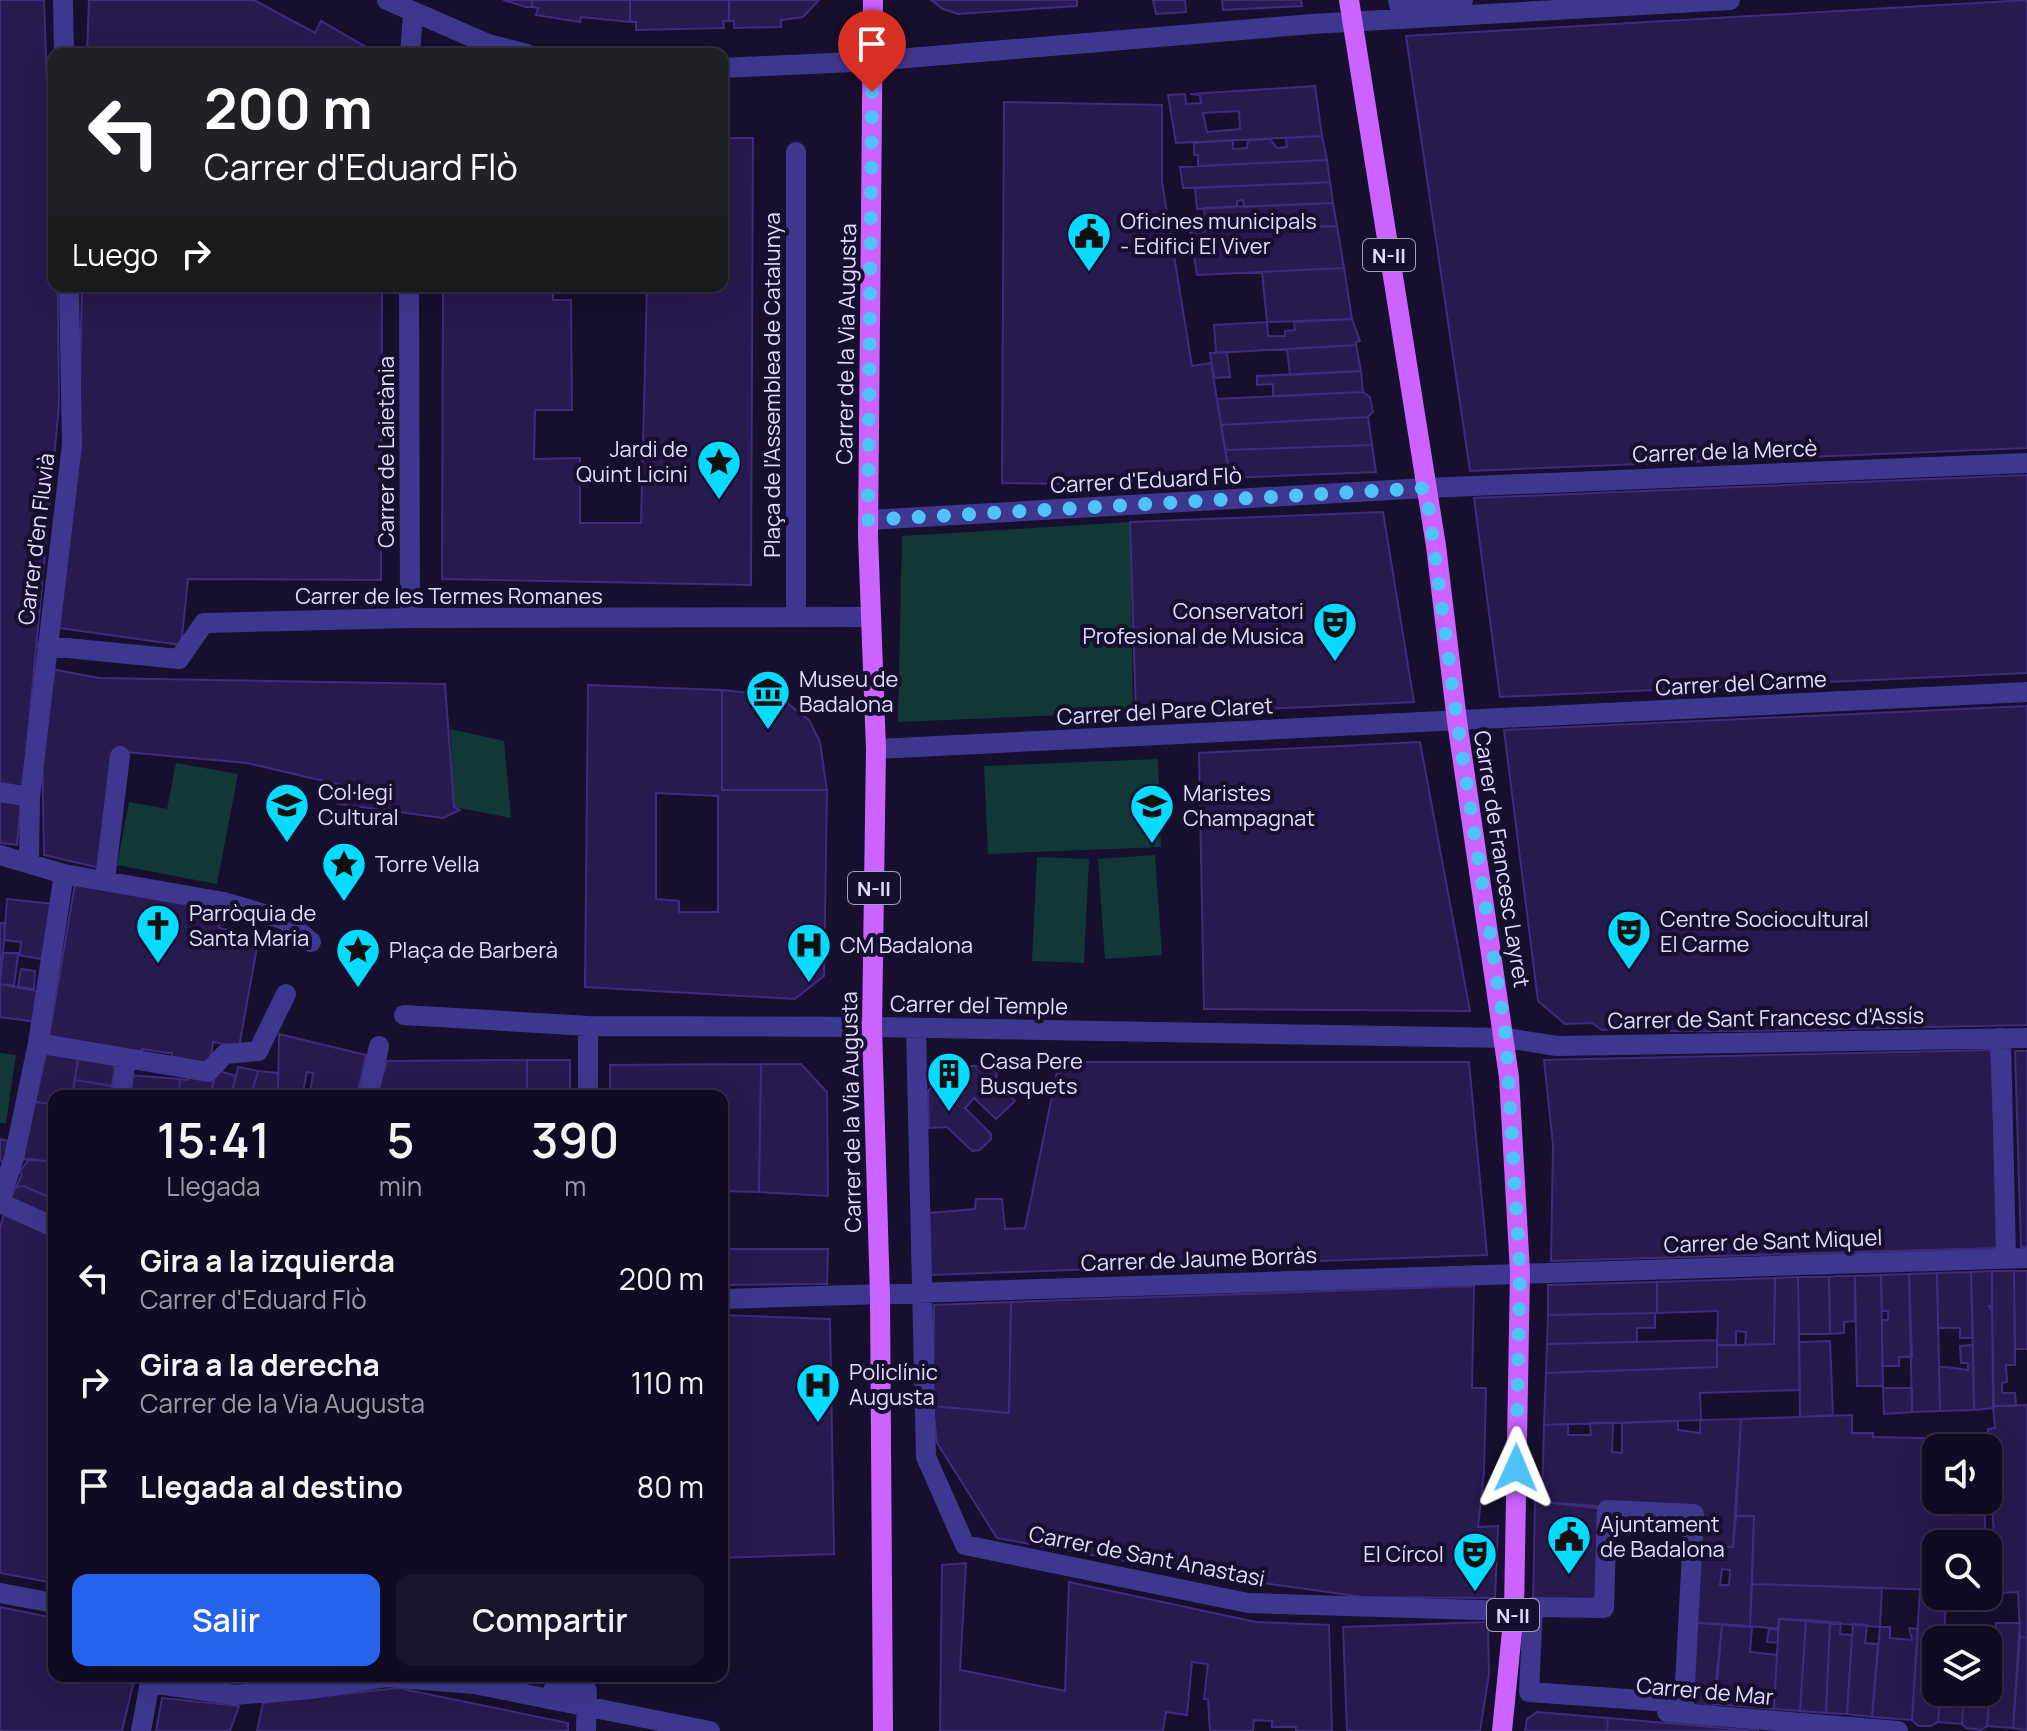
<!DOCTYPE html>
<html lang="es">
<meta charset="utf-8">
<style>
body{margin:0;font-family:Manrope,sans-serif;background:#19142a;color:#f1f3f6;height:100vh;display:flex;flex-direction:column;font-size:30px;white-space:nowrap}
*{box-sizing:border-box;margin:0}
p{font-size:26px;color:#9c9ba5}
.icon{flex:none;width:44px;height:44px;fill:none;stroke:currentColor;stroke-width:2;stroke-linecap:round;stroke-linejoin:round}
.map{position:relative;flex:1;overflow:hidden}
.side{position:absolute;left:48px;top:1090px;width:680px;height:592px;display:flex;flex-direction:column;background:#100b22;border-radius:16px;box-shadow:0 8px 32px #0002,0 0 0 2px #302b40}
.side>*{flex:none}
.banner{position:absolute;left:48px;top:48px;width:680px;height:244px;border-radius:16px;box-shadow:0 8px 32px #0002,0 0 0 2px #302b40;background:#202124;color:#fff;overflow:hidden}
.buttons{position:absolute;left:1922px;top:1434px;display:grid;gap:16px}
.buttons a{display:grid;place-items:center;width:80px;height:80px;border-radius:16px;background:#100b22;box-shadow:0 8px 32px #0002,0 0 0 2px #302b40;font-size:40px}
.pin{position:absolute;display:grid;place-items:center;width:68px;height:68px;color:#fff;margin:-82px -34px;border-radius:50% 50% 50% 0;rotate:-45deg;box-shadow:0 0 8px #0007}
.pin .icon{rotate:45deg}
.me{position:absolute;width:88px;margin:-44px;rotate:1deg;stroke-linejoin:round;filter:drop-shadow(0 0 6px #0008)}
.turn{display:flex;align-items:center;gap:28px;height:168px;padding:0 24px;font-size:36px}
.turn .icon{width:104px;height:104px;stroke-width:2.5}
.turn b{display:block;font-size:56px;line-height:68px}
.then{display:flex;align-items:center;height:76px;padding:0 24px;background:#0003;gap:16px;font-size:30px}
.eta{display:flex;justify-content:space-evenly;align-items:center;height:136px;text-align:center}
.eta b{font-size:48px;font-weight:600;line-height:56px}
.button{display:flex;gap:16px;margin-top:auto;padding:16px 24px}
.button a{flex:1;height:92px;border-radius:16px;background:#2563eb;color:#fff;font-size:32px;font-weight:600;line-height:92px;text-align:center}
.button a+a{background:#19142a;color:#f1f3f6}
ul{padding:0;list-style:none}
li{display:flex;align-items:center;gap:24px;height:104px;padding:0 24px}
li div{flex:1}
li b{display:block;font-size:30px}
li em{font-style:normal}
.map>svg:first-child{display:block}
</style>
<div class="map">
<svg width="2027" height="1731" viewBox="0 0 2027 1731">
<rect width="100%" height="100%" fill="#160f2d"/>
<path fill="#123737" d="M1130,522L1133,712L898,722L902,536Z
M450,729L504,741L511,818L454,807Z
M1158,759L1161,847L988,854L984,766Z
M176,763L238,774L217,884L117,865L129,802L167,809Z
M1155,855L1162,955L1105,959L1098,859Z
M1037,857L1089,859L1084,963L1032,961Z
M0,1053L16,1055L6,1123H0Z"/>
<path fill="#271a4f" stroke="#3f2b7d" stroke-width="2" fill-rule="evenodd" d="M0,0H44L54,286H57L58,301L59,405L23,787L0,784Z
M89,0H254L315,33L321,21L378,54H87Z
M503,0H532V7H526Z
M532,0H630V22L581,17L580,22L536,15L538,8L532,7Z
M630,0H729V21H723L724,28L636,30V22H630Z
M729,0H819L803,17L781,20V27L734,28V21H729Z
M931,0H1077V6L958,14L943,9Z
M1153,0H1185L1186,12L1156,14Z
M1222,0H1301L1302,6L1223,10Z
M2027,0V448L1470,471L1406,36Z
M1315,86L1322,136L1176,143L1168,95L1185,94L1186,104L1201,103L1200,95L1190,94ZM1239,111L1240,129L1207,132L1203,113Z
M1004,102L1162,105V182L1192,366L1211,363L1230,478L1082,481L1077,484L1002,483Z
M1322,136L1327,160L1198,166V155H1194V143L1233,140V149L1247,148L1248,140L1270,139L1277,148L1287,147L1286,138Z
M722,138H753L751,585L442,579L443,286H553V300H571L572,410H535L534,459L580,458V523H641L647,286H722Z
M1327,160L1330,182L1317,183L1183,188L1180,167Z
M1330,182L1333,203L1244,207L1243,200L1237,201V207L1197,209L1195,188Z
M1333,203L1337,226L1205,231L1204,208Z
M1337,226L1344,268L1197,275L1190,232Z
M1344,268L1352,319L1267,322L1262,272Z
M82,286H382L381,580L188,579L181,645L59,628L79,424Z
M1352,319L1360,341L1356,342V345L1216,353L1214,325L1267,322L1268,336H1285V331L1295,330L1294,322Z
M1356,345L1361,371L1290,375L1287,349Z
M1227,352L1230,377L1214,378L1210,353Z
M1361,371L1363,392L1273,396V384L1257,385V376Z
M1363,392L1370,397L1373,412L1368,417L1221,425L1217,399Z
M1368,417L1372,445L1225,450L1221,425Z
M1372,445L1376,472L1230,478L1225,450Z
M2027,475V673L1500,697L1474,498Z
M1383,512L1414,702L1136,715L1130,522Z
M51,669L99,678L445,684L454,807L460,810L443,818L338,804L341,785L247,763L114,751L100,868L44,855L42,739Z
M588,685L722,690V790H827L824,976L795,999L585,987ZM656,793L718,796V912H679V901L656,899Z
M722,690L778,696L809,720L820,742L827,790H722Z
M2027,706V1025L1739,1031H1671L1653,1026L1602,1030L1592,1023L1565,1024L1538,1001L1504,730Z
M1420,742L1470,1011L1204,1009L1199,753Z
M0,800L21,802L17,845L0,843Z
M75,884L223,908L219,928L259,936L239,1047L213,1042L211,1057L202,1063L171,1058L172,1053H168L142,1049L141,1053L49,1037Z
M7,899L54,904L48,960L18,955L14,986L0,984L3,953H20L21,942L4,940Z
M0,923H4L5,931L0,980Z
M21,969L35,971L34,989L18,987Z
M0,984L42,992L36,1022L0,1017Z
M279,1034L366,1055L357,1096H278ZM307,1072L313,1073L310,1094L303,1092Z
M1991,1050L1999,1248L1551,1261L1553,1145L1544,1060Z
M2015,1051H2027V1247H2021Z
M46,1054L78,1059L72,1096H54V1104L35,1102Z
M78,1059L115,1064L112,1086L75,1080Z
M527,1060V1096L427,1092H417L416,1096H377L387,1061Z
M527,1060H570V1096H527Z
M1059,1062H1469L1487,1255L931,1275L929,1213L975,1209L976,1199H1002L1005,1229L1025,1228Z
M761,1064L759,1192L722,1191V1096H610V1065Z
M761,1064H801L827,1092L828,1196L759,1192Z
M952,1066H997L996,1082L1015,1101L996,1119L974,1098L965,1108L991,1134V1139L980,1150L972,1151L947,1127L929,1128L928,1091Z
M238,1067L258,1071L251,1096H231Z
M216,1070L236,1076L231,1096H210Z
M258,1071L278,1073V1096H251Z
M190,1074L214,1081L210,1096H179L180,1079L188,1080Z
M129,1075L180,1079L179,1096H126Z
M75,1080L112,1086L111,1096H72Z
M35,1102L54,1104V1162L23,1159Z
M0,1139L8,1141L4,1162L0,1161Z
M29,1159L54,1162L51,1198L23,1186L16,1187L22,1174L19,1173Z
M23,1186L54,1199V1224L9,1202L16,1187Z
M5,1210L54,1231V1583L0,1573V1228Z
M722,1249H828L827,1284L722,1285Z
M1992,1271V1306H1989L1992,1311L1994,1408L1974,1410L1971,1272Z
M1992,1271H2014L2015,1365H2006L2007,1382L2002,1383V1393H2015L2016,1406H1993Z
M2014,1271H2027V1349H2015Z
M1971,1272L1973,1338H1960V1328H1938L1937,1273Z
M1937,1273L1940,1411L1912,1412L1909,1274Z
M1909,1274L1912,1357H1899V1366H1882V1320H1888V1311H1882L1881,1275Z
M1881,1275L1883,1386H1857L1855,1276Z
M1837,1276H1855V1321L1844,1322V1333L1830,1334L1829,1277Z
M1798,1277H1829L1830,1334H1799Z
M1798,1277L1800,1390L1700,1393L1701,1420L1544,1425L1546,1373L1717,1367V1345L1774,1344L1775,1278Z
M1775,1278L1774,1344L1745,1345L1746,1332L1736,1331V1345H1717L1718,1311L1657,1313V1282Z
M1657,1282V1313L1548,1315V1285Z
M1474,1286L1472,1388H1486L1484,1472L1478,1527L1498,1526L1495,1598L1363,1597L1198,1574L997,1538L937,1443L933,1406L1009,1413L1011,1302Z
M1011,1302L1009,1413L933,1406L934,1305Z
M1655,1313V1328H1637V1342L1547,1344L1548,1315Z
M722,1315L830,1319L834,1554L722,1558Z
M1717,1340V1367L1546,1373L1547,1344Z
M1830,1341L1833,1415L1800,1417L1799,1342Z
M1973,1345L1974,1410L1940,1411L1939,1366L1968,1370V1363H1961L1960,1346Z
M1883,1388H1912V1412L1884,1414Z
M2027,1405V1638L2020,1637L2018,1592L1997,1593L1988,1429L1995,1428L1993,1406Z
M1852,1415V1433H1873V1437L1967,1439V1435H1983L1984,1448H1936V1500H1984L1986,1544H1936V1590L1752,1584L1754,1516H1736L1741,1419Z
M1741,1419L1733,1547L1692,1545L1694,1513L1542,1502L1544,1425L1568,1424V1435H1591L1590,1423H1613L1612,1452L1622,1453V1423L1678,1421V1430L1700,1433V1420Z
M1535,1501L1606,1509L1604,1608L1533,1606Z
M1736,1516H1754L1750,1626L1689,1622L1692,1545L1733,1547ZM1722,1569L1730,1570L1729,1585H1720Z
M966,1563L960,1670L1065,1691L1069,1582L1256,1622L1329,1625L1332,1731H1296V1727H1272V1721L1254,1720L1253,1731H1210L1208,1699H1204L1208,1664L1192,1662L1187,1715L1166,1712L1163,1731H940L942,1565Z
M1988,1573L1992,1576L1993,1592H1988Z
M1752,1584L1882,1588L1880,1627L1779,1619L1778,1629L1750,1626Z
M1920,1589L1933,1590L1932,1598H1946L1944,1640H1936V1692H1941L1938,1722L1931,1726H1918L1912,1720Z
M0,1607L54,1618V1676H135L122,1731H0Z
M1779,1619L1806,1620L1800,1711L1774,1709Z
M1806,1620L1830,1622L1826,1713L1800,1711Z
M1488,1622L1489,1674L1480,1731H1347L1343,1627Z
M1689,1622L1722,1625L1713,1710L1688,1707Z
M1830,1622L1841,1623L1840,1634L1852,1635L1847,1714L1826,1713Z
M1996,1623H2020L2013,1728L1987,1726Z
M1853,1624L1867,1625L1865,1643L1878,1644L1872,1717L1847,1714Z
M1722,1625L1752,1627L1750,1652L1777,1655L1774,1709L1715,1704Z
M1880,1627H1890V1638L1912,1640L1909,1628L1918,1629L1912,1720L1872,1717Z
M1769,1628L1778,1629V1643L1767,1642Z
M1945,1632H1958L1957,1640H1944Z
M1970,1634L1995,1635L1987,1726L1981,1730L1966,1728L1962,1724L1964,1692H1988V1640H1969Z
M2020,1637L2027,1638V1730L2013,1728Z
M193,1676H237L236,1680L221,1681Z
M398,1688L568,1723V1731H257L263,1703Z
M1941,1692H1964L1962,1724L1938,1722Z
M162,1698L239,1706L230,1731H156Z
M1537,1712L1608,1718L1607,1731H1525L1527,1719Z
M1608,1718L1759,1731H1607Z"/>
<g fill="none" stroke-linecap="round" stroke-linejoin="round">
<path stroke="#3f378f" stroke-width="20" d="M63,0L64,54
M387,0L488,44L527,54
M1398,0L1399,4L1463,0
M410,54L413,14
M722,68L873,61L1312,24L1730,0
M409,286L410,618
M868,520L1426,488L2027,463
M796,617V152
M47,646L179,659L204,623L410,618L871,617
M876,749L2027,692
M0,792L30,797
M0,855L64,874L224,902L285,920L311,942
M29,862L30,797L72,445L69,286
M105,880L120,756
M404,1015L588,1026L872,1027L1506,1038L1557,1046L2027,1038
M916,1030L926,1457L965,1545L1248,1603L1514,1611
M2001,1038L2006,1258
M38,1043L208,1072L225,1054L258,1051L286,994
M121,1096L126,1060
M368,1096L379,1046
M588,1096V1026
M0,1199L14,1158L38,1043L64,874
M0,1203L54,1227
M722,1299L2027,1258
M1607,1510L1694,1514L1684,1703L1529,1692L1533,1607L1604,1608Z
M0,1593L54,1603
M150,1683L234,1695L310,1689L386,1677L474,1684L481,1676
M474,1684L710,1731
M554,1688L574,1691V1676
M1667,1712L1898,1731
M141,1731L151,1676
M586,1731L587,1691"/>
<path stroke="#cc62ff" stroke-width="20" d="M873,0L868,536L876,749L872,1027L880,1296L883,1731
M1349,0L1436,546L1457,721L1509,1077L1520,1272L1514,1611L1502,1731"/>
</g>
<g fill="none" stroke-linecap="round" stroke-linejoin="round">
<path stroke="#4fc3f7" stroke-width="14" stroke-dasharray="0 25.2" d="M872,92L868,520L1426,488L1457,721L1506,1038L1520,1272L1516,1468"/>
</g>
<defs>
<g id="civic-pin" transform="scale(2.3)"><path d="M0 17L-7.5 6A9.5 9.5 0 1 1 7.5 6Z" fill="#07daff" stroke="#160f2d"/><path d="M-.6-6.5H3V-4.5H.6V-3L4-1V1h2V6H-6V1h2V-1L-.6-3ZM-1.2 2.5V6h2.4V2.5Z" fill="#111"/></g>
<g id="sight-pin" transform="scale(2.3)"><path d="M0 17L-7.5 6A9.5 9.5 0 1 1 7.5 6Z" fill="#07daff" stroke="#160f2d"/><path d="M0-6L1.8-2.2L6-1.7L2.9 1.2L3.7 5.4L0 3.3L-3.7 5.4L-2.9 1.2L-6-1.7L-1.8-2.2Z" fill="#111"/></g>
<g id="theatre-pin" transform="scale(2.3)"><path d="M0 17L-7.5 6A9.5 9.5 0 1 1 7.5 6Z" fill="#07daff" stroke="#160f2d"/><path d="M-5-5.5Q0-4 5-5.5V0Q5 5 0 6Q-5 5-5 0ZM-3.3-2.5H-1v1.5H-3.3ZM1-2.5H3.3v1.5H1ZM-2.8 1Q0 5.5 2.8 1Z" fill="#111"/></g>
<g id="museum-pin" transform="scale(2.3)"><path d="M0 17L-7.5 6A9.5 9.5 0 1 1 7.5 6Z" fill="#07daff" stroke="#160f2d"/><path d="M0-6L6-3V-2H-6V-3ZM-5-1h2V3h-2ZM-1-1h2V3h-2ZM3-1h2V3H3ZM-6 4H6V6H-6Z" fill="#111"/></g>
<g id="school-pin" transform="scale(2.3)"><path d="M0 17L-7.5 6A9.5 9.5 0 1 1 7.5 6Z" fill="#07daff" stroke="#160f2d"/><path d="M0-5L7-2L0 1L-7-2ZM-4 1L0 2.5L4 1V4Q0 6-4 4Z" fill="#111"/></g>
<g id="church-pin" transform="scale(2.3)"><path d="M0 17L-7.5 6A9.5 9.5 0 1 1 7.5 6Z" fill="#07daff" stroke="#160f2d"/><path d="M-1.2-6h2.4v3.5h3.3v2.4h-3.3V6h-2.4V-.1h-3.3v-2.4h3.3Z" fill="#111"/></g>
<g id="hospital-pin" transform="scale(2.3)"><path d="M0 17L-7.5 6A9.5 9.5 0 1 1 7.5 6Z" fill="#07daff" stroke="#160f2d"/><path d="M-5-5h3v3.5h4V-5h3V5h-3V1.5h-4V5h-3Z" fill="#111"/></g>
<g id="building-pin" transform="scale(2.3)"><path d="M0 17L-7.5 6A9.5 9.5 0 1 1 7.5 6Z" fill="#07daff" stroke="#160f2d"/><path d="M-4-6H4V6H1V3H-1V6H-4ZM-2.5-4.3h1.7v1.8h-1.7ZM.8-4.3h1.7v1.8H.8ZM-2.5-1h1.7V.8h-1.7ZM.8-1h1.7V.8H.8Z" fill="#111"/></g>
</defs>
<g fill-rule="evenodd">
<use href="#civic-pin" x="1089" y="234"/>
<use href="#sight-pin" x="719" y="462"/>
<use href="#theatre-pin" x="1335" y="624"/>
<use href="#museum-pin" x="768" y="692"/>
<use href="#school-pin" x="287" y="805"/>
<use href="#school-pin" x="1152" y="806"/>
<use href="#sight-pin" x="344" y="864"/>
<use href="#church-pin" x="158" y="926"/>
<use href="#theatre-pin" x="1629" y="932"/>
<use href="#hospital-pin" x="809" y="945"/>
<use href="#sight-pin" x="358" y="950"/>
<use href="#building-pin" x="949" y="1074"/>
<use href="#hospital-pin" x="818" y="1385"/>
<use href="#civic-pin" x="1569" y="1537"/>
<use href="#theatre-pin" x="1475" y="1554"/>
</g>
<g text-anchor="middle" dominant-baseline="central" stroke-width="8" stroke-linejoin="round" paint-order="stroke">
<g fill="#160f2d" stroke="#a49ec0" stroke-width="2">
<rect x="1363" y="239" width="52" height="32" rx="6"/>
<rect x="848" y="872" width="52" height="32" rx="6"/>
<rect x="1487" y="1599" width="52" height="32" rx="6"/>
</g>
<g font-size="20" font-weight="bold" fill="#e1dbff">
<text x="1389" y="255">N-II</text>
<text x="874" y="888">N-II</text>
<text x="1513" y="1615">N-II</text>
</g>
<g font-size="22" fill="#e1dbff" stroke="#160f2d" text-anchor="start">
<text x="1120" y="221">Oficines municipals<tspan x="1120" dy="25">- Edifici El Viver</tspan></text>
<text x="688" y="449" text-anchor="end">Jardi de<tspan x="688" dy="25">Quint Licini</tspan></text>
<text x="1304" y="611" text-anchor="end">Conservatori<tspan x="1304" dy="25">Profesional de Musica</tspan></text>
<text x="799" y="679">Museu de<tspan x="799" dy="25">Badalona</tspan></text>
<text x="318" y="792">Col·legi<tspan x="318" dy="25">Cultural</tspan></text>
<text x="1183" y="793">Maristes<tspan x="1183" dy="25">Champagnat</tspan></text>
<text x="375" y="864">Torre Vella</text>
<text x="189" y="913">Parròquia de<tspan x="189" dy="25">Santa Maria</tspan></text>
<text x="1660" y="919">Centre Sociocultural<tspan x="1660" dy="25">El Carme</tspan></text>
<text x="840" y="945">CM Badalona</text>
<text x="389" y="950">Plaça de Barberà</text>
<text x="980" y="1061">Casa Pere<tspan x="980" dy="25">Busquets</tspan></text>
<text x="849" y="1372">Policlínic<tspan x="849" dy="25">Augusta</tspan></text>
<text x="1600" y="1524">Ajuntament<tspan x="1600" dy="25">de Badalona</tspan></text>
<text x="1444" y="1554" text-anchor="end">El Círcol</text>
</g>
<g font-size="22" fill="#e1dbff" stroke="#160f2d">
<text transform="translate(846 344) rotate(-89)">Carrer de la Via Augusta</text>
<text transform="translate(772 385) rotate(-90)">Plaça de l'Assemblea de Catalunya</text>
<text transform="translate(1725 451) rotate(-2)">Carrer de la Mercè</text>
<text transform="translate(386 452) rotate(-90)">Carrer de Laietània</text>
<text transform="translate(1146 480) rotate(-3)">Carrer d'Eduard Flò</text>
<text transform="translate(36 539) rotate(-83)">Carrer d'en Fluvià</text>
<text x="449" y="596">Carrer de les Termes Romanes</text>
<text transform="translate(1741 683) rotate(-3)">Carrer del Carme</text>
<text transform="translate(1165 711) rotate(-3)">Carrer del Pare Claret</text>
<text transform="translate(1502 859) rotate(81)">Carrer de Francesc Layret</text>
<text transform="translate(979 1005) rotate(1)">Carrer del Temple</text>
<text transform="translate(1766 1018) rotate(-1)">Carrer de Sant Francesc d'Assís</text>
<text transform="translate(851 1112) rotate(-91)">Carrer de la Via Augusta</text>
<text transform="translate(1773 1241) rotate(-2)">Carrer de Sant Miquel</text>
<text transform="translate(1199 1259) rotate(-2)">Carrer de Jaume Borràs</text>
<text transform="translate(1147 1556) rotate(11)">Carrer de Sant Anastasi</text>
<text transform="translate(1705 1691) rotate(5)">Carrer de Mar</text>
</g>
</g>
</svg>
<div class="buttons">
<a><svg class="icon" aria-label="sound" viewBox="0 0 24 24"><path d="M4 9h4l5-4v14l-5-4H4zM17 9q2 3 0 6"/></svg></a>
<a><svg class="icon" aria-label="search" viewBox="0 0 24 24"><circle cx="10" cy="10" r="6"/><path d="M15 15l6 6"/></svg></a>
<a><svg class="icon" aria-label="layers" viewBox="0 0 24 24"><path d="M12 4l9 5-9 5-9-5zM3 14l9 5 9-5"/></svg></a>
</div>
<div class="pin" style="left:872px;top:92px;background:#d93025"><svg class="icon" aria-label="arrive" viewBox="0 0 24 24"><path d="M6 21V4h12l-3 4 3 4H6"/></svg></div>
<svg class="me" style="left:1516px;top:1468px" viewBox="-20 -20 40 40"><path d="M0-17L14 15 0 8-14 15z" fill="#4fc3f7" stroke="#fff" stroke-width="4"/></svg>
<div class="banner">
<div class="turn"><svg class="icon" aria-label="left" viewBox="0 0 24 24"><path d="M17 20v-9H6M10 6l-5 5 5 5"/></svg><div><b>200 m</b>Carrer d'Eduard Flò</div></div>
<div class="then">Luego<svg class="icon" aria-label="right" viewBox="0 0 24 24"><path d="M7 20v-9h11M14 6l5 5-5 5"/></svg></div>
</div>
<section class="side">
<div class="eta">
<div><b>15:41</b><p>Llegada</p></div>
<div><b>5</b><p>min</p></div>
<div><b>390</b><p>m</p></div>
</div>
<ul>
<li><svg class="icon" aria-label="left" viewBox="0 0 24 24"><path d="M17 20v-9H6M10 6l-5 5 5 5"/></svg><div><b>Gira a la izquierda</b><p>Carrer d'Eduard Flò</p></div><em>200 m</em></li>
<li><svg class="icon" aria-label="right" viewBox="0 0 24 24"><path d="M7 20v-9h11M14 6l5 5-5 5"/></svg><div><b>Gira a la derecha</b><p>Carrer de la Via Augusta</p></div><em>110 m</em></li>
<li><svg class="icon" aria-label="arrive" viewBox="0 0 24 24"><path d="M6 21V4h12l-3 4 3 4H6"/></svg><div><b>Llegada al destino</b></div><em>80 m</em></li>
</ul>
<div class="button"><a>Salir</a><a>Compartir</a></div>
</section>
</div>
